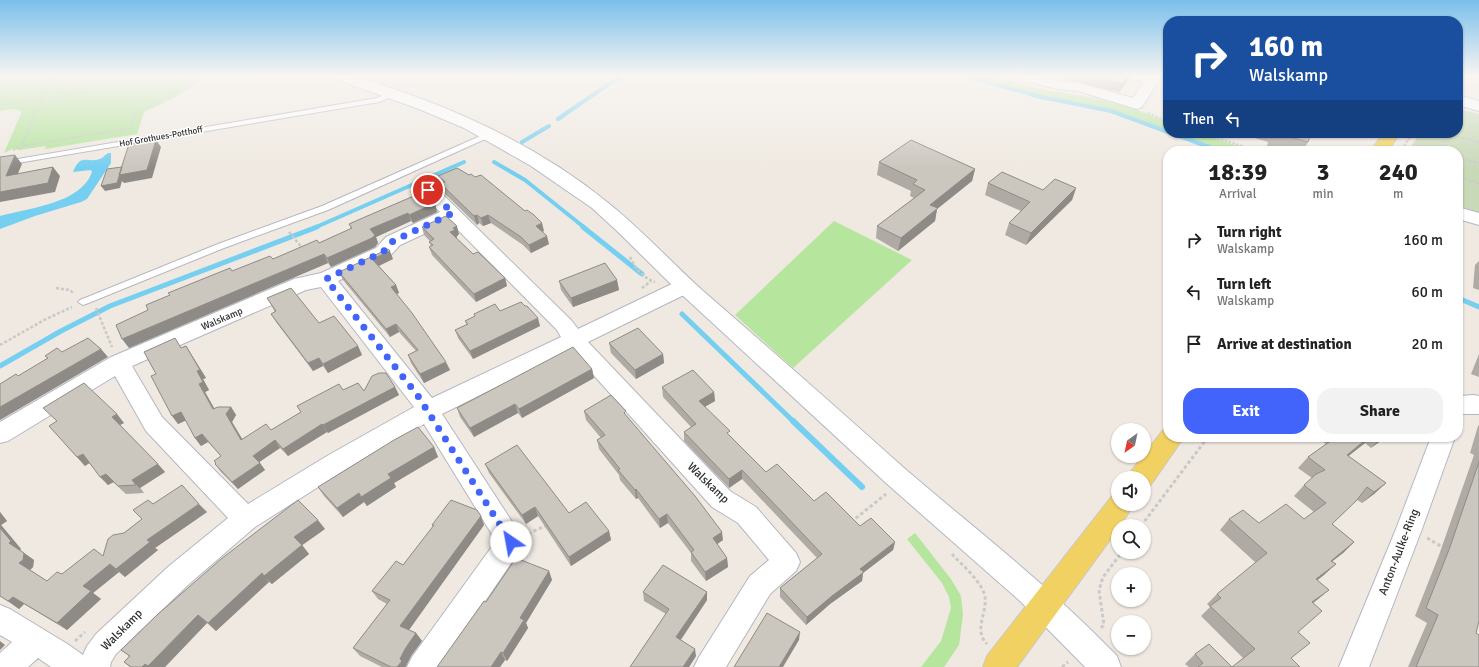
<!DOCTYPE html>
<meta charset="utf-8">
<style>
body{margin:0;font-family:Signika,sans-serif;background:#f2f2f2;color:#222;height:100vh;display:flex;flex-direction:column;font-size:15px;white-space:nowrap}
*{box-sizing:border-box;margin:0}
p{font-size:13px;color:#767676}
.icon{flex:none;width:22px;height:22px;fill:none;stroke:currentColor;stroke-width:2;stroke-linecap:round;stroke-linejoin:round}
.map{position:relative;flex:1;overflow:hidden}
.drawer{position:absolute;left:1163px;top:146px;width:300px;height:296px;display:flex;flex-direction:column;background:#fff;border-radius:16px;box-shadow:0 1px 3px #0004}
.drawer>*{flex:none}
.top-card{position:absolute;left:1163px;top:16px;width:300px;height:122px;border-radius:16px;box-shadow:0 1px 3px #0004;background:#1a4fa0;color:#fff;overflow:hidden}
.needle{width:26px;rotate:213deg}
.fabs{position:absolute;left:1111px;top:423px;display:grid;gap:8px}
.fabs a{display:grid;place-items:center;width:40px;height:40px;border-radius:50%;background:#fff;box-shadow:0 1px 3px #0004;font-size:20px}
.pin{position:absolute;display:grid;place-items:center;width:34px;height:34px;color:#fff;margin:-17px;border:2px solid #fff;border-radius:50%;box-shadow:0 1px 4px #0007}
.me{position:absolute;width:44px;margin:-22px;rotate:327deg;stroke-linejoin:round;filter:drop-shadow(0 0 3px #0008)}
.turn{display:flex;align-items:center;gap:14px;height:84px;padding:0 20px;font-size:18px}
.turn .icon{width:52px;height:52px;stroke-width:2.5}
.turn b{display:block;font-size:28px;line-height:34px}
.then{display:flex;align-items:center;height:38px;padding:0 20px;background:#0003;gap:8px;font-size:15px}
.eta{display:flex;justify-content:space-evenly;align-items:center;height:68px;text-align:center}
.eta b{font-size:24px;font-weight:700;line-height:28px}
.cta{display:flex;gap:8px;margin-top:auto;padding:8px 20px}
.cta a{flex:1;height:46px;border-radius:16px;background:#4264fb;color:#fff;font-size:16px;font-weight:700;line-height:46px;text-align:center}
.cta a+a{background:#f2f2f2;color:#222}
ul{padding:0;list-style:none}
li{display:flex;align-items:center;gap:12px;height:52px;padding:0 20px}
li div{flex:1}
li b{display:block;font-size:15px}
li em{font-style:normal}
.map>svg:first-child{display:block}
</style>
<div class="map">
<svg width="1479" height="667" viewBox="0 0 1479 667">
<rect width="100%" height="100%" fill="#efe9e1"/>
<path fill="#b6e59e" d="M0,75H205C193,91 163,103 144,112L137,134L45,149L46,146L19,150L14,148L4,153L22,111L12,109L0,111Z
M965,75H989L1039,89L1095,98L1135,109L1168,122V130L1112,110L1042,96Z
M1175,133H1199L1254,151H1225Z
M834,221L912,260L793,368L735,315Z
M915,533L951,579L961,596L963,614L959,645L944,667H921L941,641L951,608L949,597L942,583L907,539Z"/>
<path fill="#c8d9b8" d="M1458,109L1479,114V216L1458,209V151H1407L1421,133H1458Z"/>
<path fill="#75cff0" d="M111,153V163L87,199L81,202L35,216L0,229V216C28,208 81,204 92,172L91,170L73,172C81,151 89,165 102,158C106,155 106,153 111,153Z"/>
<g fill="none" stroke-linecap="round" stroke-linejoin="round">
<path stroke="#75cff0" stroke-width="4" d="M962,75L1041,97L1111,111L1168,132
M558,119L622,75
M1171,133L1220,151
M522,142L549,126
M494,162L525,180L585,228
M314,228L464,162"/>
<path stroke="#75cff0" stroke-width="5" d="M583,227L642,274
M1458,298L1479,307
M682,314L794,422
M0,366L61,331L110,306L317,227"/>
<path stroke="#75cff0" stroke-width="6" d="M793,421L862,487"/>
<g stroke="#b4b7c1" stroke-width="2">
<path id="lane" d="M393,91L397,93L396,95L379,102L0,166V162L377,98Z
M487,133H490L494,135L328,210L224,248L86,304L83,305L78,302L80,300L218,244L322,206Z"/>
</g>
<g stroke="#b4b7c1" stroke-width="2">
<path id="street" d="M1009,75H1033L1058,81L1079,83L1133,98L1143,82L1130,78L1128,75H1162L1142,107L1137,109L1078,91L1058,89L1011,78Z
M1458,95L1479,101V111L1458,105Z
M424,181L430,182L571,320L578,329L678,281L685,279L692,281L695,286L692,291L588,342L730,491L756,507L796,553L800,562L796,571L770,594L726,667H694L699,657L750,576L769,560L738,523L712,507L571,350L442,414L520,534L524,542L520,550L440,667H407L412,657L496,541L424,424L345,470L255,527L189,584L116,654L111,662L110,667H51L38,658L28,667H0V653L12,642L0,635V605L10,609L69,645L83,655L87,646L96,634L169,566L228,518L146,431L115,376L8,441L0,443V422L111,357L294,279L321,273L376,248L386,237L440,212L415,186L418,182ZM450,222L557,330L561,337L432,398L338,281L390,256L400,245ZM321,287L414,407L327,456L248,504L162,417L132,366L306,290Z
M1458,207L1479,213V225L1458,219Z
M1474,395L1479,396V414H1458V396Z
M1431,437H1455L1422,529L1369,667H1339L1396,529Z"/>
</g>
<g stroke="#b4b7c1" stroke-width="2">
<path id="secondary" d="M329,75C358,73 384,86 411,95C480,120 549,155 607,202C641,229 670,261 702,290C770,349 837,408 904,468C976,530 1051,587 1117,656L1121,667H1085L1020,601L886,483L679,292L617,231L592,208L531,166L464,128L419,109L332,78Z"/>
</g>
<g stroke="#c9c9c9" stroke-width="2">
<path id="primary" d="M1384,133H1400L1388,151H1370Z
M1168,428V437H1184L1150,486L1144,488V478H1128L1132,470L1163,430Z
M1118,494V504H1134L1120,526H1118V529L1017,667H983L987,656L1112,496Z"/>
</g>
<path stroke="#c9c9c9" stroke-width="2" stroke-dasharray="2.5 1.5" stroke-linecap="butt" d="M304,75L322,80
M993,75L1002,77
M0,105L78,93L115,75
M1148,113L1168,121
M1202,133L1258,151
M22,145L52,75
M1404,146L1413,133
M13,150L22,146L131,128L137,112L190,84L198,75
M1445,151L1444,133L1479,142
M1458,158L1479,163
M1458,177L1479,183"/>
<path stroke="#c9c9c9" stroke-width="2.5" stroke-dasharray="3 2" stroke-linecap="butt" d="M289,232L303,249
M630,257C635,268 643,278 655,282
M56,288L70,290L74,294
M642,288L651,281
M96,308L112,347
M0,345L46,319L72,307"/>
<path stroke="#c9c9c9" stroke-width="3" stroke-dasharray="3.5 2.5" stroke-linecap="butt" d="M851,522L886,494
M1141,526L1208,437
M528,534L547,525
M1427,538L1444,548
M952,554C963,566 978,578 984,593C990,610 972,629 987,644
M1101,628L1104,625L1099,590L1103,577L1122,552
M75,641L85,632
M1062,667L1068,662"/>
<use href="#lane" fill="#fff" fill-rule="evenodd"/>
<use href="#street" fill="#fff" fill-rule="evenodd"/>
<use href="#secondary" fill="#fff" fill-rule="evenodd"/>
<use href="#primary" fill="#f2d163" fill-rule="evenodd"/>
</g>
<path fill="#afaba4" d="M1061,75H1130L1129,79L1119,92L1060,78Z
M1241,133H1311L1308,142L1303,151H1283L1267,146L1268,142L1241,134Z
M879,162L975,169L972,181L937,209L935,221L898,251L876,238L877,226L914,198L910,196L911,191L877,175Z
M438,176L544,231L542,232L549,244L531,253L523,245L491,223L483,226L479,223L477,225L443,192Z
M988,183L1043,190L1076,188L1072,200L1026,245L1005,235L1009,223L1021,211L985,195Z
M435,203L437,212L413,223L411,221L376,237L378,243L375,247L331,267L328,263L129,348L148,310L232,271L273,259L319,243L351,229L349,224Z
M422,227L459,234L457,236V238H456L473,254L505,278L507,286L476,302L432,255L429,247L431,246L429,242L430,241L424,235Z
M393,259L379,266L396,285L399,293L397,294L450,370L424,383L411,363L408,355L416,351L399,332L390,337L343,280L339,272Z
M1479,261V290L1473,288L1475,265Z
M617,280L619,290L573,307L561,290L559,281Z
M267,298L319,323L358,346L362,355L328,373L323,366L313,371L276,322L271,314L275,312Z
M500,311L540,326L473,359L458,338L455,330L467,325L465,321L475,316L474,314Z
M609,343L663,354L664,363L636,379L611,353Z
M186,346L206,378L203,379L209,390L205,392L214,408L231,407L236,415L232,422L242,439L271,430L301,412L297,406L343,390L364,391L395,387L399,395L328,433L327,432L288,456L280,448L259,462L265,470L238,489L221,472L215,464L216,463L214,461L221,456L208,442L201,446L195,438L186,420L178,424L156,374L182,348Z
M1479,354V377L1471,374Z
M592,369L594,378L522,418L518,413L474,437L460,417L457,408Z
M662,387L714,392L715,401L705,407L730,436L766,472L814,501L860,526L895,542L893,550L863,573L862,581L830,604L806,625L780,597V588L817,558L742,479L729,488L684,441V432L691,427L663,397Z
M584,411L627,417L723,540L717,544L727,558L728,567L706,581L691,561V553L668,523L660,528L638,498L636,499L620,480L619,475L599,449L597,440L601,438L586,420Z
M124,423L120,425L165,472L140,488L144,493L126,494L113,482L108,485L89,463L85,466L49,426Z
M1479,425V621L1476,633L1479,667H1408L1427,623L1415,616L1439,555L1474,455L1470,453L1478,426Z
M1317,437H1386L1371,448L1365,443L1348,456L1386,483L1374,494L1362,503L1357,500L1332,524L1354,542L1343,553L1332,561L1336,564L1317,580L1329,590L1312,603L1298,632L1291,658L1299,667H1189L1185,664L1195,654L1232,667L1243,658L1201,616L1210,607L1207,604L1217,594L1256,563L1220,530L1229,519L1259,523L1304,519L1314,512L1294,496L1304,485L1312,478L1298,468L1308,457L1326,444Z
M434,447L438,457L394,483L396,487L367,506L364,502L343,517L324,496L318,487Z
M485,464L569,513L609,531L611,540L571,566L538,516L526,524L489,473Z
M148,500L153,504L207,512L155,548L158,550L125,577L119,572L93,593L101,599L67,630L24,604L19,609L0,596V512L7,521L1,525L21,549L20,550L34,560L33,567L30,570L47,581L103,556L124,533L142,519Z
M481,516L484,525L409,630L416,633L422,641L411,656L406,666V667H382L360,656L353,648L387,604L378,599L372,591L403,565L433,527L432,525Z
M325,529L302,545L309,554L272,584L269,582L216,631L207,623L165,667H130L124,662L129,656L121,650Z
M549,571L552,580L526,623L528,628L507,661L505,660L500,667H437L486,602Z
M643,592H707V600L681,640L696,656L689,667H630L666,614L644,601Z"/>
<path fill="#8e8b86" d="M1128,75H1130L1129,79L1119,92L1122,84Z
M156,140L161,147L152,178L124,183L122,181L120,188L105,191L101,186Z
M15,155L22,164L13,185L6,176Z
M53,167L60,176L55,192L0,202V192Z
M975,169L972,181L937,209L935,221L898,251L901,238L930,205Z
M1076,188L1072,200L1026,245L1031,233Z
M435,203L437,212L413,223L409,215Z
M408,213L411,221L376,237L378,243L375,247L331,267L327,258L370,229Z
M477,215L479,223L477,225L474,216Z
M488,215L491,223L483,226L481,218Z
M542,223L544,231L537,234L536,226Z
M457,226L459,234L457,236V238L452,240L450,232L453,228Z
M547,236L549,244L531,253L529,245Z
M390,251L393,259L376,267L372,259Z
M324,254L328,263L129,348L122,339Z
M505,278L507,286L476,302L474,294Z
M617,280L619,290L573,307L571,298Z
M396,285L399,293L394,295L391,287Z
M538,318L540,326L473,359L470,351Z
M396,324L399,332L390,337L386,329Z
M186,346L206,378L203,379L209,390L205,392L219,417L213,409L199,384L197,371Z
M358,346L362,355L328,373L323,364Z
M101,349L108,357L0,420V407Z
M663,354L664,363L636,379L635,370Z
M319,358L323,366L313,371L308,363Z
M446,362L450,370L424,383L420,374Z
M592,369L594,378L522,418L519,409Z
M395,387L399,395L328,433L323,425Z
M714,392L715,401L699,410V401Z
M515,404L518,413L474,437L470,428Z
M231,407L236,415L232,422L247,447L241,440L226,414Z
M181,412L187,420L178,424L172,416Z
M117,414L124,423L120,425L112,417Z
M322,424L327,432L288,456L283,449Z
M202,434L208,442L201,446L195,438Z
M1369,437H1371L1365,443L1336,466L1347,455Z
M1382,437H1386L1371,448Z
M275,440L280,448L258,463L253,456Z
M434,447L438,457L394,483L396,487L367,506L361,497L388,474Z
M83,454L91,462L85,466L77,457Z
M260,463L265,470L238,489L232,482Z
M158,464L165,472L140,488L144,493L132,480Z
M742,470V479L729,488V479Z
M106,474L114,482L108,485L100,477Z
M1386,483L1374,494L1362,503L1374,492Z
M636,489L638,498L636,499L635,490Z
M359,493L364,502L343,517L337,508Z
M199,504L207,512L155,548L158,550L125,577L116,569L147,540Z
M535,507L538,516L526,524L522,515Z
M0,512L7,521L1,525L21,549L19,551L9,543L0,528Z
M667,514L668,523L660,528L659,519Z
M481,516L484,525L406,634L400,626Z
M318,520L325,529L301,546L294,537Z
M609,531L611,540L571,566L569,557Z
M722,532L723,540L713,547V538Z
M895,542L893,550L863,573L862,581L830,604L806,625L807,617L860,569Z
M1354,542L1343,553L1320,571L1331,561Z
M302,545L309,554L272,584L264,576Z
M24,553L34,560L33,567L29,571L19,563Z
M727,558L728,567L706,581L705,572Z
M110,564L119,572L93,593L101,599L67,630L57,623L83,586Z
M1336,564L1324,575L1305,590L1316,579Z
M549,571L552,580L526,623L528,628L507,661L503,653L520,618Z
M262,573L269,582L216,631L208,623Z
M1329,590L1317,600L1300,613L1312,602Z
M707,592V600L677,645L676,637Z
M13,597L24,604L19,609L8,601Z
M198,615L207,623L165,667H149L148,666Z
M800,632L799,640L783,667H779Z
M416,633L422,641L411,656L406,666V667H397L400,659L405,649Z
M0,641L5,645L0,650Z
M695,649L696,656L689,667H683Z
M501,652L505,660L500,667H491Z
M145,664L149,667H142Z"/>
<path fill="#cbc7bf" stroke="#8e8b86" d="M1086,75H1128L1122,84Z
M1274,133H1311L1308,142Z
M156,140L147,170L119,175L129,144Z
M911,140L975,169L930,205L938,208L901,238L877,226L925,190L913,184L917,180L879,162Z
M15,155L6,176L53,167L48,183L0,192V157Z
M122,167L117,183L101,186L107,169Z
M457,168L469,175L471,174L475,177L481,175L525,211L527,210L534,215L542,223L536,226L547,236L529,245L521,237L488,215L481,218L477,215L474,216L441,184L445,182L438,176Z
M1002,172L1043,190L1055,179L1076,188L1031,233L1009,223L1030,202L988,183Z
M1458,191H1459L1460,224H1458Z
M423,192L435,203L409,215L408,213L370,229L375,235L372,238L327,258L324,254L122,339L116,325L148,310L146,305L170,295L168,293L230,268L232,271L270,256L273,259L317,240L319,243L352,228L349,224L358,220Z
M446,216L457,226L453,228L455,230L450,232L473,254L478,252L505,278L474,294L429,247L433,245L429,242L434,239L422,227Z
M388,249L390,251L372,259L396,285L391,287L412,313L446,362L420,374L408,355L418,350L396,324L386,329L339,272Z
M605,263L617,280L571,298L559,281Z
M291,288L319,323L334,316L358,346L323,364L319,358L308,363L271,314L276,311L267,298Z
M521,302L525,306H527L538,318L470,351L455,330L468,324L465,321L475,316L474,314L495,304L500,311Z
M638,328L663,354L635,370L609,343Z
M88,338L101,349L0,407V384L16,374L18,376L48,358L45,356L57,348L62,352Z
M175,338L181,348L186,346L200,370L197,371L203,382L199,384L213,409L218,407H231L226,414L241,440L266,424L271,430L301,412L297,406L339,384L343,390L358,383L364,391L372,376L379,373H386L395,387L323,425L322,424L283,449L275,440L253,456L260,463L232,482L215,464L216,463L214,461L221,456L202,434L195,438L181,412L172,416L151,376L156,374L144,352Z
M573,347L592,369L519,409L515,404L470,428L457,408Z
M693,370L714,392L699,401L730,431L727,433L766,472L777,464L814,501L826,492L860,526L871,518L895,542L860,569L864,572L832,596L807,617L780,588L822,554L742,470L729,479L684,432L696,424L662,387Z
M84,383L117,414L112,417L158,464L132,480L136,485L118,486L106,474L100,477L83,454L77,457L49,426L57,421L43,408Z
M611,395L626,411L624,413L695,496L722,532L713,538L727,558L705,572L691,552L694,550L667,514L659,519L636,489L635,490L618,470L620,469L597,440L605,435L584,411Z
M418,427L434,447L388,474L391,478L361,497L359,493L337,508L318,487L394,440Z
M1336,437H1369L1347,455L1386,483L1374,492L1367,487L1356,501L1332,524L1354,542L1331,561L1336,564L1316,579L1329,590L1312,602L1322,611L1298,632L1310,643L1291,658L1300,667H1198L1203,663L1195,654L1209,644L1232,667L1255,649L1210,606L1221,598L1217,594L1267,553L1229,519L1243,510L1259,523L1286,504L1304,519L1326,503L1304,485L1316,474L1325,470L1308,457Z
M517,445L569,513L586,502L609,531L569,557L535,507L522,515L485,464Z
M1479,462V621L1476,633L1479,635V667H1416L1438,615L1426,608L1450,547Z
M182,485L199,504L147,540L150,542L116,569L110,564L83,586L91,591L57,623L13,597L8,601L0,596V528L11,541L9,543L24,553L23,560L19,563L47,581L57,572L62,574L94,549L103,556L108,539L113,535L124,533L142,519L133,510L148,500L153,504Z
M298,500L318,520L294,537L302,545L264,576L262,573L208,623L198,615L148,666L145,664L142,667H131L124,662L130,656L121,650L157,615L221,559Z
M451,500L477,510L481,516L400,626L416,633L405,649L400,659L402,661L397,667H391L353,648L390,600L372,591L396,561L403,565L434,525H432Z
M516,558L549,571L520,618L524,620L503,653L501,652L491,667H437L484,601L486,602Z
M663,565L707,592L676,637L695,649L683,667H630L669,609L643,592Z
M767,613L800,632L779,667H734Z"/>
<linearGradient id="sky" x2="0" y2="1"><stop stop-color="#7abfeb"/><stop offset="0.45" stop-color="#f8f5f2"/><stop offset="1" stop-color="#f8f5f2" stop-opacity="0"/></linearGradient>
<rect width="1479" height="168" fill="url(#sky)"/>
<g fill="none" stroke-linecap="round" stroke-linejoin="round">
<path stroke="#4264fb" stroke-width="7" stroke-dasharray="0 12.6" d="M428,190L453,213L393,241L383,252L326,279L418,396L511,542"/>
</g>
<g text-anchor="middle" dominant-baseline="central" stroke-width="3" stroke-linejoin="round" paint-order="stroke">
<g font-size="9" fill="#2e2e2e" stroke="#fff">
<text transform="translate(161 137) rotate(-10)">Hof Grothues-Potthoff</text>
</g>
<g font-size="10" fill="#2e2e2e" stroke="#fff">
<text transform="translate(222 319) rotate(-23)">Walskamp</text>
</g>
<g font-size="12" fill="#2e2e2e" stroke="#fff">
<text transform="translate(708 483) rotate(44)">Walskamp</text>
<text transform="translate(1399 552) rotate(-69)">Anton-Aulke-Ring</text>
<text transform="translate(122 630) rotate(-45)">Walskamp</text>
</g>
</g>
</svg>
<div class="fabs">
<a><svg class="needle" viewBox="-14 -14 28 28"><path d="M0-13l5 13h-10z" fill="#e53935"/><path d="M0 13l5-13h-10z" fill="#767676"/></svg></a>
<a><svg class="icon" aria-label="sound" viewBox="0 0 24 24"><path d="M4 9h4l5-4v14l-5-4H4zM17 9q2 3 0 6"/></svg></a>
<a><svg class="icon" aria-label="search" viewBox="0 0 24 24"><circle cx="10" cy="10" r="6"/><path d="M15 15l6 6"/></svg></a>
<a>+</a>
<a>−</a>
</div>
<div class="pin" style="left:428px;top:190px;background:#d93025"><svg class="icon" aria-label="arrive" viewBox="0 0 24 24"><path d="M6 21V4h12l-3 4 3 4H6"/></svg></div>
<svg class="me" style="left:511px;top:542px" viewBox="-20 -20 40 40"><circle r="19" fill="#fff"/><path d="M0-13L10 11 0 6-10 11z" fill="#4264fb"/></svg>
<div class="top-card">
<div class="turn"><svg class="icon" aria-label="right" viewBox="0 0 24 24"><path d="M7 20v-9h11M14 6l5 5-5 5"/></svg><div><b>160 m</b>Walskamp</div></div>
<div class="then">Then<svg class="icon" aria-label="left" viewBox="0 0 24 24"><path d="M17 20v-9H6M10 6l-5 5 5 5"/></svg></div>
</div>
<section class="drawer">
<div class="eta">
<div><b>18:39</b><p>Arrival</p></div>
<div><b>3</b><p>min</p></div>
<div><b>240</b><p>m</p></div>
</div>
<ul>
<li><svg class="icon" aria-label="right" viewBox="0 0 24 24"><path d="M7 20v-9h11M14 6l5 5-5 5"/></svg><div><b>Turn right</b><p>Walskamp</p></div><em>160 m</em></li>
<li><svg class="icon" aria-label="left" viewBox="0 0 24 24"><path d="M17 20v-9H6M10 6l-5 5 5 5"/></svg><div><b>Turn left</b><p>Walskamp</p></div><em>60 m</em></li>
<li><svg class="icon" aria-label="arrive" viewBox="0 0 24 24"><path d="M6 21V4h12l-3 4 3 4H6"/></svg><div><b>Arrive at destination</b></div><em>20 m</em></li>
</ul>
<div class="cta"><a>Exit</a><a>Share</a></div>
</section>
</div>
